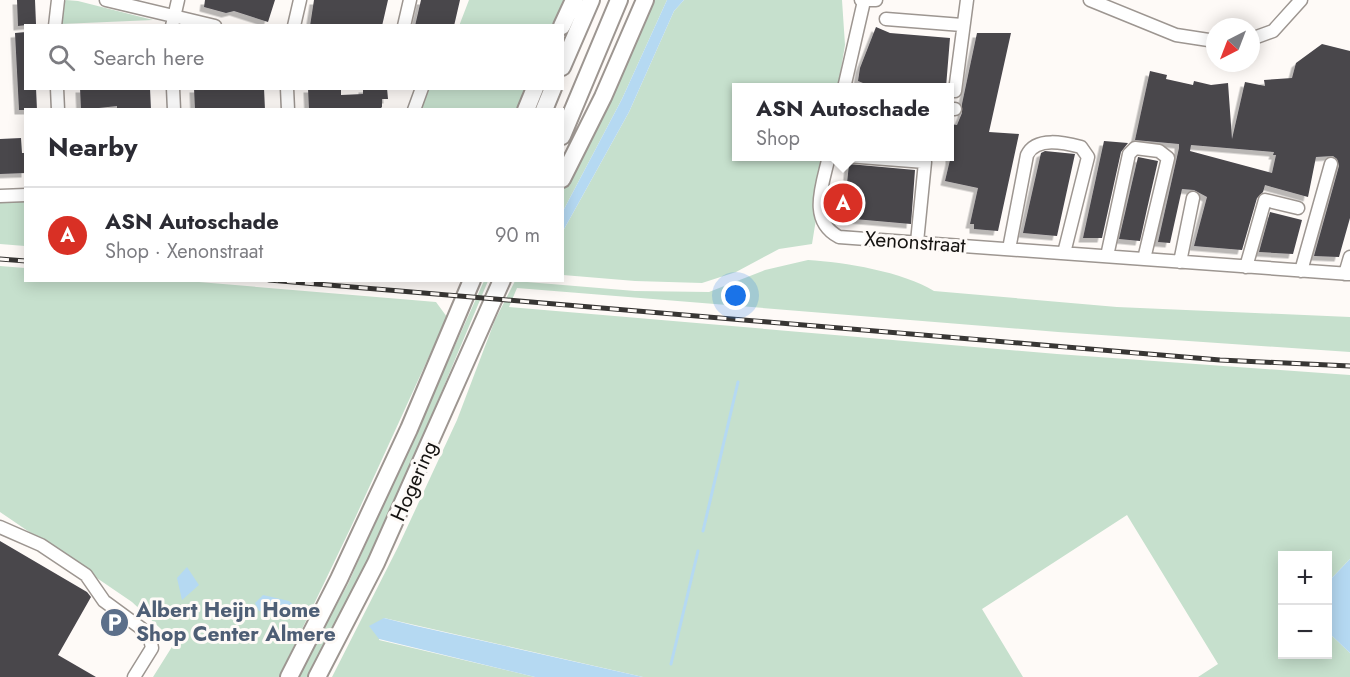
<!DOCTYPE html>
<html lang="en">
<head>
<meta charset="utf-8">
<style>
	body { margin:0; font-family:Jost,sans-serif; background:#f2f2f3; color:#2b2b33 }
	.controls { position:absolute; right:18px; bottom:18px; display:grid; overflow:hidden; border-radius:0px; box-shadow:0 3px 15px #0003 }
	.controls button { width:54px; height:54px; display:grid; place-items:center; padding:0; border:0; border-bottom:2px solid #e1e1e2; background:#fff; color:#2b2b33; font:30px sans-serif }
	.compass { position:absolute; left:1206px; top:18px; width:54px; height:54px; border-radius:50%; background:#fff; box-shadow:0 3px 15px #0003; rotate:222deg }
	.you { position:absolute; left:736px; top:296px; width:21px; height:21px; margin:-15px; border:4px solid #fff; border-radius:50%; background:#1a73e8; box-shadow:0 0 0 9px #1a73e833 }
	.badge { display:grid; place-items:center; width:39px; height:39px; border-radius:50%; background:#d93025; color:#fff; font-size:20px; font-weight:700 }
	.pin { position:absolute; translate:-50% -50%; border:3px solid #fff; box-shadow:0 2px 6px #0006 }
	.popup { position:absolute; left:732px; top:83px; width:222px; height:78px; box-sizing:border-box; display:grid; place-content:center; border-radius:0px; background:#fff; filter:drop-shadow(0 2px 4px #0005); font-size:20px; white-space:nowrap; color:#7c7c81 }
	.popup b { font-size:22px; color:#2b2b33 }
	.popup::after { content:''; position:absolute; left:50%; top:100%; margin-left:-12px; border:12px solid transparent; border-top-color:#fff }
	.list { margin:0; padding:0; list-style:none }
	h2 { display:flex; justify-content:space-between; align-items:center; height:78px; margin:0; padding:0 24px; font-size:26px }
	h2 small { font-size:20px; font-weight:400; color:#7c7c81 }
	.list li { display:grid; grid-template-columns:39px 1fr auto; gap:18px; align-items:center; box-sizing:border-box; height:96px; padding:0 24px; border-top:2px solid #e1e1e2 }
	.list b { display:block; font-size:22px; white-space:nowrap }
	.list p { margin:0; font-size:20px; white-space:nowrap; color:#7c7c81 }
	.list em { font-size:20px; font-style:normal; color:#7c7c81 }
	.icon { flex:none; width:33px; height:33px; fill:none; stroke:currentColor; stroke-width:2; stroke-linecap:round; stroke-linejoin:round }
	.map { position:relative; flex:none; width:1350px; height:677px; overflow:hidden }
	.search { position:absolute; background:#fff; box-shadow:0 3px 15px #0003; left:24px; top:24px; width:540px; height:66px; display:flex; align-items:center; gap:15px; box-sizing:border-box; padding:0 21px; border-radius:0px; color:#7c7c81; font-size:22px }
	.panel { position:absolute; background:#fff; box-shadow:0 3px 15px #0003; left:24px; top:108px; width:540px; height:174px; border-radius:0px }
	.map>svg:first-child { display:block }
</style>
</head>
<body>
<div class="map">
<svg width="1350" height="677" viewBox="0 0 1350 677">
	<defs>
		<filter id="shadow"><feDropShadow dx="-4.5" dy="4.5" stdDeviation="0" flood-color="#0004"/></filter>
	</defs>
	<rect width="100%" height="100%" fill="#fefaf7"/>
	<!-- green -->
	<path fill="#c6e0cd" d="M66 0 78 1 153 20 61 24V6Z
		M469 0H569L557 25 459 26Z
		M650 0H667L622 99 563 211V189Z
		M684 0H842L845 45 838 87 736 88V156L826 157 812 244 779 249 736 272 702 283 635 281 563 275V231L629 112 674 11Z
		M426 89H529L520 109 417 110Z
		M25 200V246L0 244V201Z
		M808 260C845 262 903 272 934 291L1117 307 1350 317V352L1058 332 517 288 509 307 1057 354 1350 375V559L1328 582V556H1282V654H1328V632L1350 653V677H1198L1218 664 1127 515 982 609 1023 677H643L384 618 379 640 535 677H332L398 547 457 420 495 320 515 281 635 291 709 292 765 270Z
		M0 266 25 268 26 280 187 281 436 302 447 317 351 527 279 677H153L175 642 132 602 0 512Z
		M484 281H488L379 541 309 677H297L348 584Z"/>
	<!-- water -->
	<path fill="#b5d9f2" d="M667 0H684L674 11 629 112 563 231V211L622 99Z
		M1350 559V653L1328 632V582Z
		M187 567 199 585 182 600 177 578Z
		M263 595 289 601 300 611 291 617 259 611 255 603Z
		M384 618 416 626 643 677H535L379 639 369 626Z"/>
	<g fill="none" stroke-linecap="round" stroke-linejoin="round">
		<!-- stream -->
		<path stroke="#b5d9f2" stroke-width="3" d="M703 531 738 382
			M671 664 698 551"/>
	</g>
	<!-- building -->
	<path fill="#49464c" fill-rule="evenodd" filter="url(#shadow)" d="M17 0H35L36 24 18 26Z
		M205 0H275L268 22 234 11 226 13 204 7Z
		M314 0H388L382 26H310Z
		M421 0H460L454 26H415Z
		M876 27 890 33 950 38 946 87H863V83L858 81 860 68Z
		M26 32V88H36L37 110H19L15 33Z
		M977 33H1011L989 132 1019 134 998 231 974 229V224H970L978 188 945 181 950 160V124L957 125 962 113V104Z
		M1322 44 1350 51V218L1339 257 1314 256 1339 166 1337 159 1333 156 1316 157 1308 197 1265 185 1263 192 1257 198 1242 250 1194 246 1207 197 1194 190 1182 189 1170 243 1158 242 1179 148V144L1135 140 1150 71 1167 75 1166 79 1193 85 1194 81 1211 85 1228 83 1232 139 1245 82 1265 86 1264 80 1292 78 1296 63ZM1191 145 1274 152 1273 155H1276L1272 173 1190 151Z
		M80 88H150L151 110H117V106L81 110Z
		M194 88H264L265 110H195Z
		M308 88H341V95L363 94V88H387L388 99H382V107L379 110H309Z
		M21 138 22 153H26V173L0 174V139Z
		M1104 141 1128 143 1121 152 1102 238H1083Z
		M1045 151 1075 154 1057 236 1023 233 1041 153Z
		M1138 157 1158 161 1147 209 1140 241 1119 239Z
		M849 164 915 170 911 224 843 218 835 214 830 204 832 192 846 193Z
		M1270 212 1302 220 1293 254 1259 252Z
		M0 541 87 592 91 597 58 655 96 677H0Z"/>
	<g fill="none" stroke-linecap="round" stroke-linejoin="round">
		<defs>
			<path id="minor" d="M106 0 215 26
				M861 0H876
				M1090 0 1176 35 1215 41
				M886 19 962 25
				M55 26 58 0
				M172 26 178 0
				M294 26 300 0
				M404 26 410 0
				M1251 39 1273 31 1301 0
				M57 88 58 110
				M173 88 174 110
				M287 88 288 110
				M844 88 864 1
				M955 91 967 0
				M950 109H955
				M414 110 422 88
				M829 156C823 184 807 220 839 237L1350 274
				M847 156 925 162 917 242
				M0 196 26 195
				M1009 249 1027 155C1036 136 1065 143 1081 147L1088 157 1064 253
				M1107 256 1129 154 1135 148 1159 151 1168 158 1144 259
				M1180 262 1193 198
				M1246 267 1265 200 1298 208
				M1301 271 1331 164
				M1345 274 1350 257
				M0 527 41 545 86 575 104 601 149 634 152 648 134 677"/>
			<path id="highway" d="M562 26 574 0
				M562 67 591 0
				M526 110 535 88
				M544 110 553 88
				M562 136 619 0
				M562 179 603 97 645 0
				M289 677 339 579 409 429 472 280
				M317 677 376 563 502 280"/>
		</defs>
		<!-- minor casing -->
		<use href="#minor" stroke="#9d9691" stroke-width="15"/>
		<!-- highway casing -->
		<use href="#highway" stroke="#9d9691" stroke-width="20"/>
		<!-- minor -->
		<use href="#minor" stroke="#fff" stroke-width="12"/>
		<!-- highway -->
		<use href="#highway" stroke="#fff" stroke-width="16"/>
		<defs>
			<path id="rail" d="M0 259 26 261
				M269 280 1220 360 1350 366"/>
		</defs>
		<!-- rail casing -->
		<use href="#rail" stroke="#383634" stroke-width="5"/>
		<!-- rail -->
		<use href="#rail" stroke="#fefaf7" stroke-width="3" stroke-dasharray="9" stroke-linecap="butt"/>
	</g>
	<!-- icons -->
	<defs>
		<symbol id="parking-disc" viewBox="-11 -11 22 22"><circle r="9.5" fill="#5c6f8a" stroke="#fefaf7"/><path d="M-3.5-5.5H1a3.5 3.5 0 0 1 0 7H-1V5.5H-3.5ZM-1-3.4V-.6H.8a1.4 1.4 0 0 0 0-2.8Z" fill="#fff"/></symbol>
	</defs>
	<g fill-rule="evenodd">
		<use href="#parking-disc" x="98" y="606" width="33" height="33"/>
	</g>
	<g text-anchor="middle" stroke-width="6" stroke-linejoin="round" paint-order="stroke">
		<!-- street labels -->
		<g font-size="21" fill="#151311" stroke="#fefaf7">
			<text transform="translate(915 242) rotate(4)" y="7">Xenonstraat</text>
			<text transform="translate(414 481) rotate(-66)" y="7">Hogering</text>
		</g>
		<!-- service labels -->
		<g font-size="21" font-weight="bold" fill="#4e5e75" stroke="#fefaf7" text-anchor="start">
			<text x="136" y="617">Albert Heijn Home<tspan x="136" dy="24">Shop Center Almere</tspan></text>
		</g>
	</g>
</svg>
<div class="controls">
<button>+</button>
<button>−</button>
</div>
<svg class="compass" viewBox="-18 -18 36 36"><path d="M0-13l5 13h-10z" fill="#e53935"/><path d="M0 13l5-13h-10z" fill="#7c7c81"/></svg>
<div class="you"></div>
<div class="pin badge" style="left:843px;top:203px">A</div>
<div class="popup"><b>ASN Autoschade</b>Shop</div>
<div class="search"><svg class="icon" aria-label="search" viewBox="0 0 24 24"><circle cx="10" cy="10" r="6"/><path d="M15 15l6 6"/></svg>Search here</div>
<section class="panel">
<h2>Nearby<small></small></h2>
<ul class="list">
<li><span class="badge">A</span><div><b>ASN Autoschade</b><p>Shop · Xenonstraat</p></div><em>90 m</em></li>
</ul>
</section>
</div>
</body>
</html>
